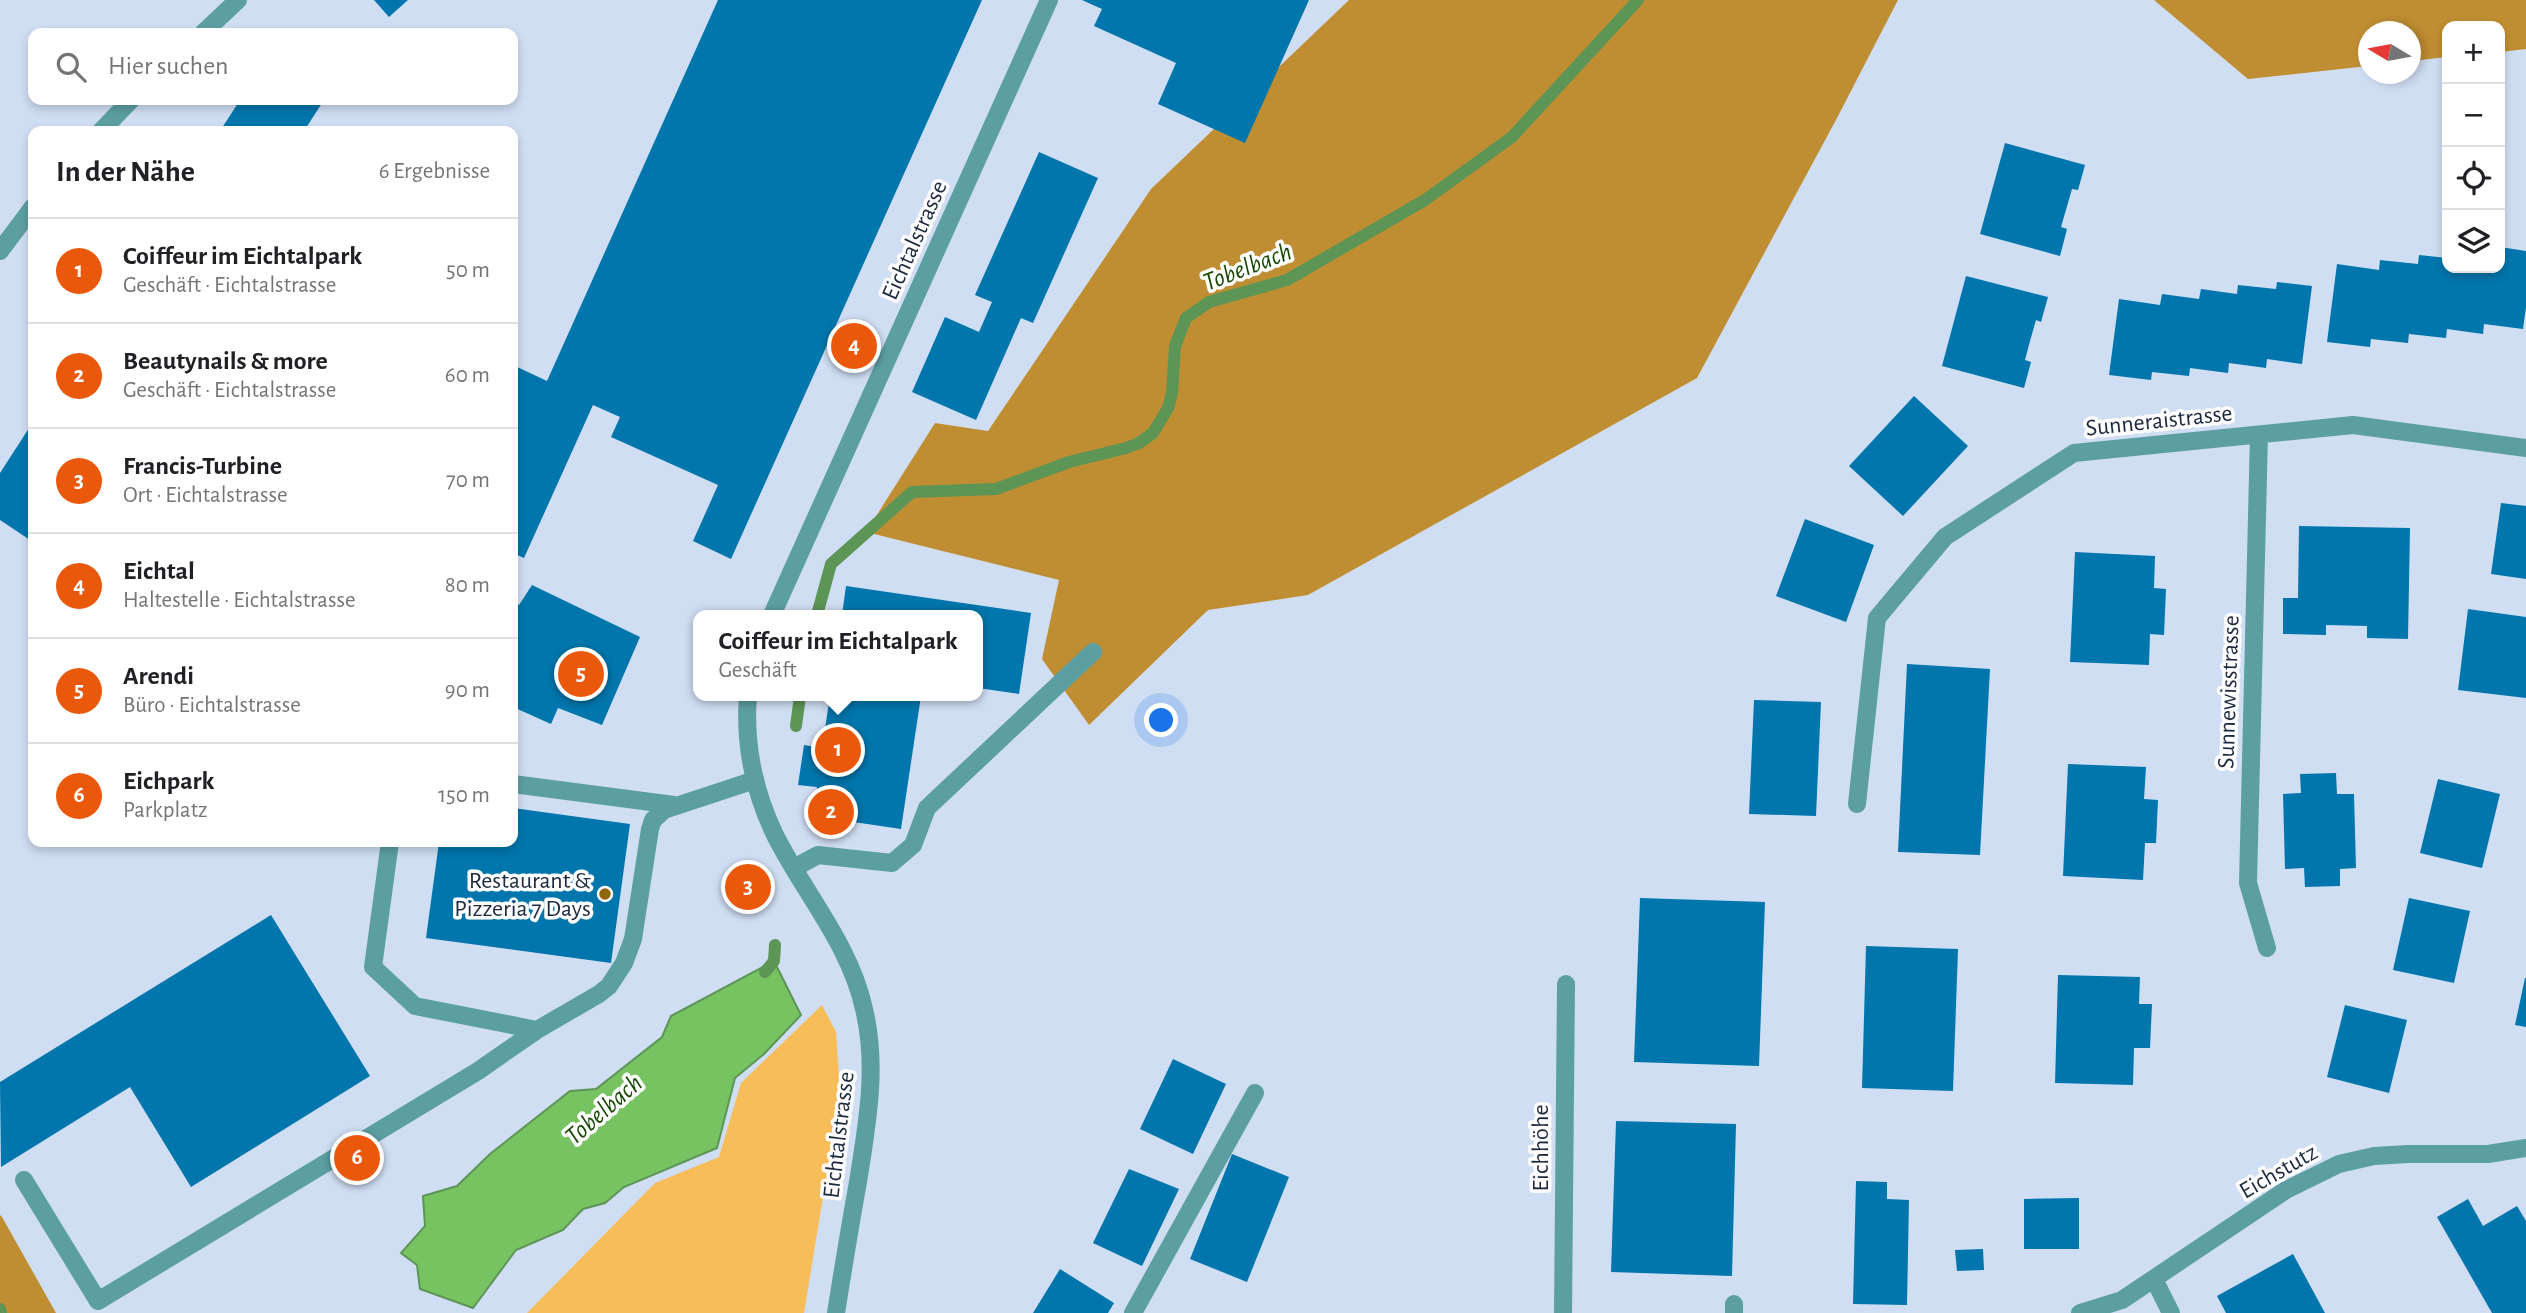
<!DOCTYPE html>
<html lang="de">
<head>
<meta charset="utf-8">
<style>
	body { margin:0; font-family:"Alegreya Sans",sans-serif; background:#f6f6f6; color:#202124 }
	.controls { position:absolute; right:21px; top:21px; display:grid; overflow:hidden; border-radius:14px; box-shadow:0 4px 10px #0003 }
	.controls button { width:63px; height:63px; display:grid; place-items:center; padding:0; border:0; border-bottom:2px solid #e0e0e0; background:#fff; color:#202124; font:35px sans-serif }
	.compass { position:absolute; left:2358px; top:21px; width:63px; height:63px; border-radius:50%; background:#fff; box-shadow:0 4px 10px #0003; rotate:280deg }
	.you { position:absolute; left:1162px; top:721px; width:24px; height:24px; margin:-18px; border:5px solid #fff; border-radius:50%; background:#1a73e8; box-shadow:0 0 0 10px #1a73e833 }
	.badge { display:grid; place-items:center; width:46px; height:46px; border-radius:50%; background:#ea580c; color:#fff; font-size:23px; font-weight:700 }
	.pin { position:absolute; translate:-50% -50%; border:4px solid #fff; box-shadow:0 2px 7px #0006 }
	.popup { position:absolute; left:693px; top:610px; width:290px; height:91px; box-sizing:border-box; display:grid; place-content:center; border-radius:14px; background:#fff; filter:drop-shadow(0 2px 5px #0005); font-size:23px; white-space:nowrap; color:#757577 }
	.popup b { font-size:26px; color:#202124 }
	.popup::after { content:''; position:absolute; left:50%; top:100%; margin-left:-14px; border:14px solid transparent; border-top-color:#fff }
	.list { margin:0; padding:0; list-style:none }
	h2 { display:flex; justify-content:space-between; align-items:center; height:91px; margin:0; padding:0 28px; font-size:30px }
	h2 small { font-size:23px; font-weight:400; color:#757577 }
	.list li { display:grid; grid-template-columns:46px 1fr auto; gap:21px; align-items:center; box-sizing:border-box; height:105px; padding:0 28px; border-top:2px solid #e0e0e0 }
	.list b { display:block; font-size:26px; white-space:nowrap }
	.list p { margin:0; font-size:23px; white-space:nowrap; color:#757577 }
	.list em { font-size:23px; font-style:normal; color:#757577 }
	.icon { flex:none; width:38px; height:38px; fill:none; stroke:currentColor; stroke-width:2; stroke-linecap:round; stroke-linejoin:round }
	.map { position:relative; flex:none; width:2526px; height:1313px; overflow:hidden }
	.search { position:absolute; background:#fff; box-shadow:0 4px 10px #0003; left:28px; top:28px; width:490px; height:77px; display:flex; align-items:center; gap:18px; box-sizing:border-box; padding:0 24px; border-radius:14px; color:#757577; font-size:26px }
	.panel { position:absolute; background:#fff; box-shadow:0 4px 10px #0003; left:28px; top:126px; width:490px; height:721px; border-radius:14px }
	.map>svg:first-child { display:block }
</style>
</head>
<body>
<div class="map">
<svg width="2526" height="1313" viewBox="0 0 2526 1313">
	<rect width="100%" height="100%" fill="#d0def4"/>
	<!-- green -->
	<path fill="#f7bd58" d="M822 1005 836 1032 839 1078 835 1124 804 1313H527L655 1183 719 1157 741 1083Z"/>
	<!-- forest -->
	<path fill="#c08e32" d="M1349 0H1898L1837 118 1697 378 1308 595 1208 610 1089 725 1042 659 1059 580 866 532 935 423 988 431 1151 189Z
		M2154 0H2526V49L2500 52V26H2447V57L2411 61 2410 32H2368V66L2248 79Z
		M0 1215 2 1217 56 1313H0Z"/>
	<!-- water -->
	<path fill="#78c361" stroke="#5c9556" stroke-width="2" d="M774 961 801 1015 764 1054 735 1078 717 1148 624 1187 605 1203 583 1209 563 1230 516 1250 473 1308 420 1289 417 1265 401 1253 425 1226 423 1196 457 1186 490 1154 570 1091 596 1089 662 1037 671 1016Z"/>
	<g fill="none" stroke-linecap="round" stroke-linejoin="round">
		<!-- stream -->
		<path stroke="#5c9556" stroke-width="12" d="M817 615 831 564 912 492 996 489 1069 462 1126 448 1139 443 1153 433 1168 408 1172 393 1175 346 1186 318 1209 302 1287 280 1425 200 1512 137 1638 0
			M796 726 800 696
			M765 972 774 961 775 945
			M0 1309 1 1313"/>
	</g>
	<!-- building -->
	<path fill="#0076ac" d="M374 0H408L389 17Z
		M718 0H982L731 559 693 541 718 485 611 437 620 417 593 405 524 558 513 553V365L547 381Z
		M1082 0H1309L1245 143 1158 104 1176 63 1094 26 1102 9Z
		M240 100H324L304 131H220Z
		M2005 143 2085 165 2078 190 2072 189 2061 227 2067 229 2060 256 1980 234Z
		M1039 152 1098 178 1033 323 1021 318 976 420 912 392 945 317 979 332 992 302 975 295Z
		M2500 247 2526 251V307L2523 329 2484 324 2483 334 2447 329 2446 338 2409 334 2408 343 2371 339 2370 347 2327 342 2337 264 2379 270 2380 260 2418 264 2419 255 2447 258V268H2500Z
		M1966 276 2048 297 2041 322 2036 320 2030 341 2025 360 2031 362 2024 388 1942 366Z
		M2277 282 2312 286 2302 364 2267 359 2266 368 2229 363 2228 373 2190 368 2189 376 2152 372 2151 380 2109 375 2119 299 2160 305 2162 294 2199 299 2201 289 2237 294 2238 285 2276 289Z
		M1914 396 1968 446 1903 516 1849 466Z
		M33 422V542L0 520V473Z
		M2501 503 2526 506V579L2491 574Z
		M1805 519 1874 545 1846 622 1776 596Z
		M2299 526 2410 528 2408 639 2367 638V626L2326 625V635L2283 634V598H2298Z
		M2075 552 2155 556 2154 588 2166 589 2164 635 2150 634 2149 665 2070 662Z
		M532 585 640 637 602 725 558 708 551 724 513 707V602L519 605Z
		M846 586 1031 613 1019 694 978 688V615H842Z
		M2468 609 2526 617V698L2458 690Z
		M1907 664 1990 669 1980 855 1898 852Z
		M830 696H921L901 829 813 816 817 787 798 785 804 745 822 748Z
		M1754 700 1821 702 1816 816 1749 814Z
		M2068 764 2146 767 2144 799 2158 800 2156 843H2145L2143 880 2063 876Z
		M2336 773 2337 794H2354L2356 868 2340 869V886L2305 887 2304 868 2285 869 2283 794 2301 793 2300 774Z
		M2438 779 2500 794 2482 868 2420 853Z
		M513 808 630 824 611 963 426 938 439 842H513Z
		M753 878 757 889 742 895 738 886Z
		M1640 898 1765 902 1759 1066 1634 1062Z
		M2409 898 2470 911 2454 983 2393 970Z
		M271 915 370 1076 191 1187 130 1087 1 1167 0 1082Z
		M1866 946 1958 949 1953 1091 1862 1088Z
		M2058 975 2140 977 2139 1004H2152L2150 1048H2134L2133 1085 2055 1083Z
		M2525 978H2526V1027L2515 1025Z
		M2345 1005 2407 1020 2389 1093 2327 1077Z
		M1173 1059 1226 1084 1193 1154 1140 1129Z
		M1616 1121 1736 1124 1732 1276 1611 1272Z
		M1232 1154 1289 1177 1247 1282 1190 1259Z
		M1129 1169 1179 1189 1142 1266 1093 1243Z
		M1856 1181 1887 1182V1199L1909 1200 1907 1305 1853 1304Z
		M2079 1198V1249H2024V1199Z
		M2468 1199 2483 1226 2517 1206 2526 1221V1313H2492L2437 1217Z
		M1983 1249 1984 1270 1957 1271 1955 1250Z
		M2293 1254 2325 1313H2226L2217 1296Z
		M1060 1269 1114 1303 1108 1313H1033Z"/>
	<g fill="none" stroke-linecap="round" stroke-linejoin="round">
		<!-- service -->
		<path stroke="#5c9fa2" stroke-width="18" d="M513 784 674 805
			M390 842 373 967 415 1006 537 1030
			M794 868 818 855 892 863 913 845 927 808 1093 652
			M24 1180 98 1301 478 1071 537 1030 599 994 609 986 624 963 633 939 650 829 653 820 664 810 755 780
			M1734 1313V1304"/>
		<!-- minor -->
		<path stroke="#5c9fa2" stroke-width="18" d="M203 33 238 0
			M101 131 131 100
			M0 251 33 207
			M2259 435 2248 883 2267 948
			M772 615 1049 0
			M748 696C744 743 754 792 775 835 804 893 850 944 864 1009 878 1067 867 1124 858 1182 850 1226 843 1269 836 1313
			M1857 804 1877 618 1945 537 2074 453 2353 425 2526 448
			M2154 1279 2171 1313
			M1133 1313 1255 1093
			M1563 1313 1566 984
			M2080 1313 2122 1300 2286 1190 2339 1164 2374 1156 2408 1154H2488L2526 1148"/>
	</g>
	<!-- markers -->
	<circle fill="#90660d" stroke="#fefefe" stroke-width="2.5" cx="605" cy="894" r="7"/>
	<g text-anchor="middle" stroke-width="7" stroke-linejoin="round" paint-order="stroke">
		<!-- street labels -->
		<g font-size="24" fill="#1c293e" stroke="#fefefe">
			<text transform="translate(914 240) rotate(-66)" y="8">Eichtalstrasse</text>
			<text transform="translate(2159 420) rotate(-6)" y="8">Sunneraistrasse</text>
			<text transform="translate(2228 692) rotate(-88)" y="8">Sunnewisstrasse</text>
			<text transform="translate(838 1135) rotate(-83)" y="8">Eichtalstrasse</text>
			<text transform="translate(1540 1148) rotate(-90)" y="8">Eichhöhe</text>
			<text transform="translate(2278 1171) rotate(-30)" y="8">Eichstutz</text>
		</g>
		<!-- poi labels -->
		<g font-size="24" fill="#1c293e" stroke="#fefefe" text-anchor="end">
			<text x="591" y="888">Restaurant &amp;<tspan x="591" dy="28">Pizzeria 7 Days</tspan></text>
		</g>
		<!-- water labels -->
		<g font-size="26" font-style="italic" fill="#174802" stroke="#fefefe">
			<text transform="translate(1247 266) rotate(-21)" y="9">Tobelbach</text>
			<text transform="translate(603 1109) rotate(-41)" y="9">Tobelbach</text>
		</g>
	</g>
</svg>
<div class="controls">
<button>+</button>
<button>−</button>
<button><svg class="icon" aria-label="locate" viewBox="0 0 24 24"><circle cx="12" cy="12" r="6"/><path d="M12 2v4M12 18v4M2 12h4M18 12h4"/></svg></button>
<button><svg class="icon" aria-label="layers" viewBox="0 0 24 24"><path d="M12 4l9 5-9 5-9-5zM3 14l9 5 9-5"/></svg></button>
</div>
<svg class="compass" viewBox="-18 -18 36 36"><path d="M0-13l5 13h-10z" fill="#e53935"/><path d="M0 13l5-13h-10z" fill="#757577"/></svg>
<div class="you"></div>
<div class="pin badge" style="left:838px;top:750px">1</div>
<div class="popup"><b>Coiffeur im Eichtalpark</b>Geschäft</div>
<div class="pin badge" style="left:831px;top:812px">2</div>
<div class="pin badge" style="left:748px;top:887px">3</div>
<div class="pin badge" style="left:854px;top:346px">4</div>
<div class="pin badge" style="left:581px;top:674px">5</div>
<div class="pin badge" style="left:357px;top:1158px">6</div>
<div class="search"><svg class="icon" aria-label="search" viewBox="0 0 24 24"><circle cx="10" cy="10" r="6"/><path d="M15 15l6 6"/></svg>Hier suchen</div>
<section class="panel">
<h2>In der Nähe<small>6 Ergebnisse</small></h2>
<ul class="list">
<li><span class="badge">1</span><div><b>Coiffeur im Eichtalpark</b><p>Geschäft · Eichtalstrasse</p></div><em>50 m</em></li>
<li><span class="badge">2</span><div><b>Beautynails &amp; more</b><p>Geschäft · Eichtalstrasse</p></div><em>60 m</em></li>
<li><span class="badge">3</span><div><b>Francis-Turbine</b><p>Ort · Eichtalstrasse</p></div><em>70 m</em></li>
<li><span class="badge">4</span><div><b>Eichtal</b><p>Haltestelle · Eichtalstrasse</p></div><em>80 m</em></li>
<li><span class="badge">5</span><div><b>Arendi</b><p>Büro · Eichtalstrasse</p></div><em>90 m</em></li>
<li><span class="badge">6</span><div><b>Eichpark</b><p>Parkplatz</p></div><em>150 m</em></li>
</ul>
</section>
</div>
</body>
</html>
